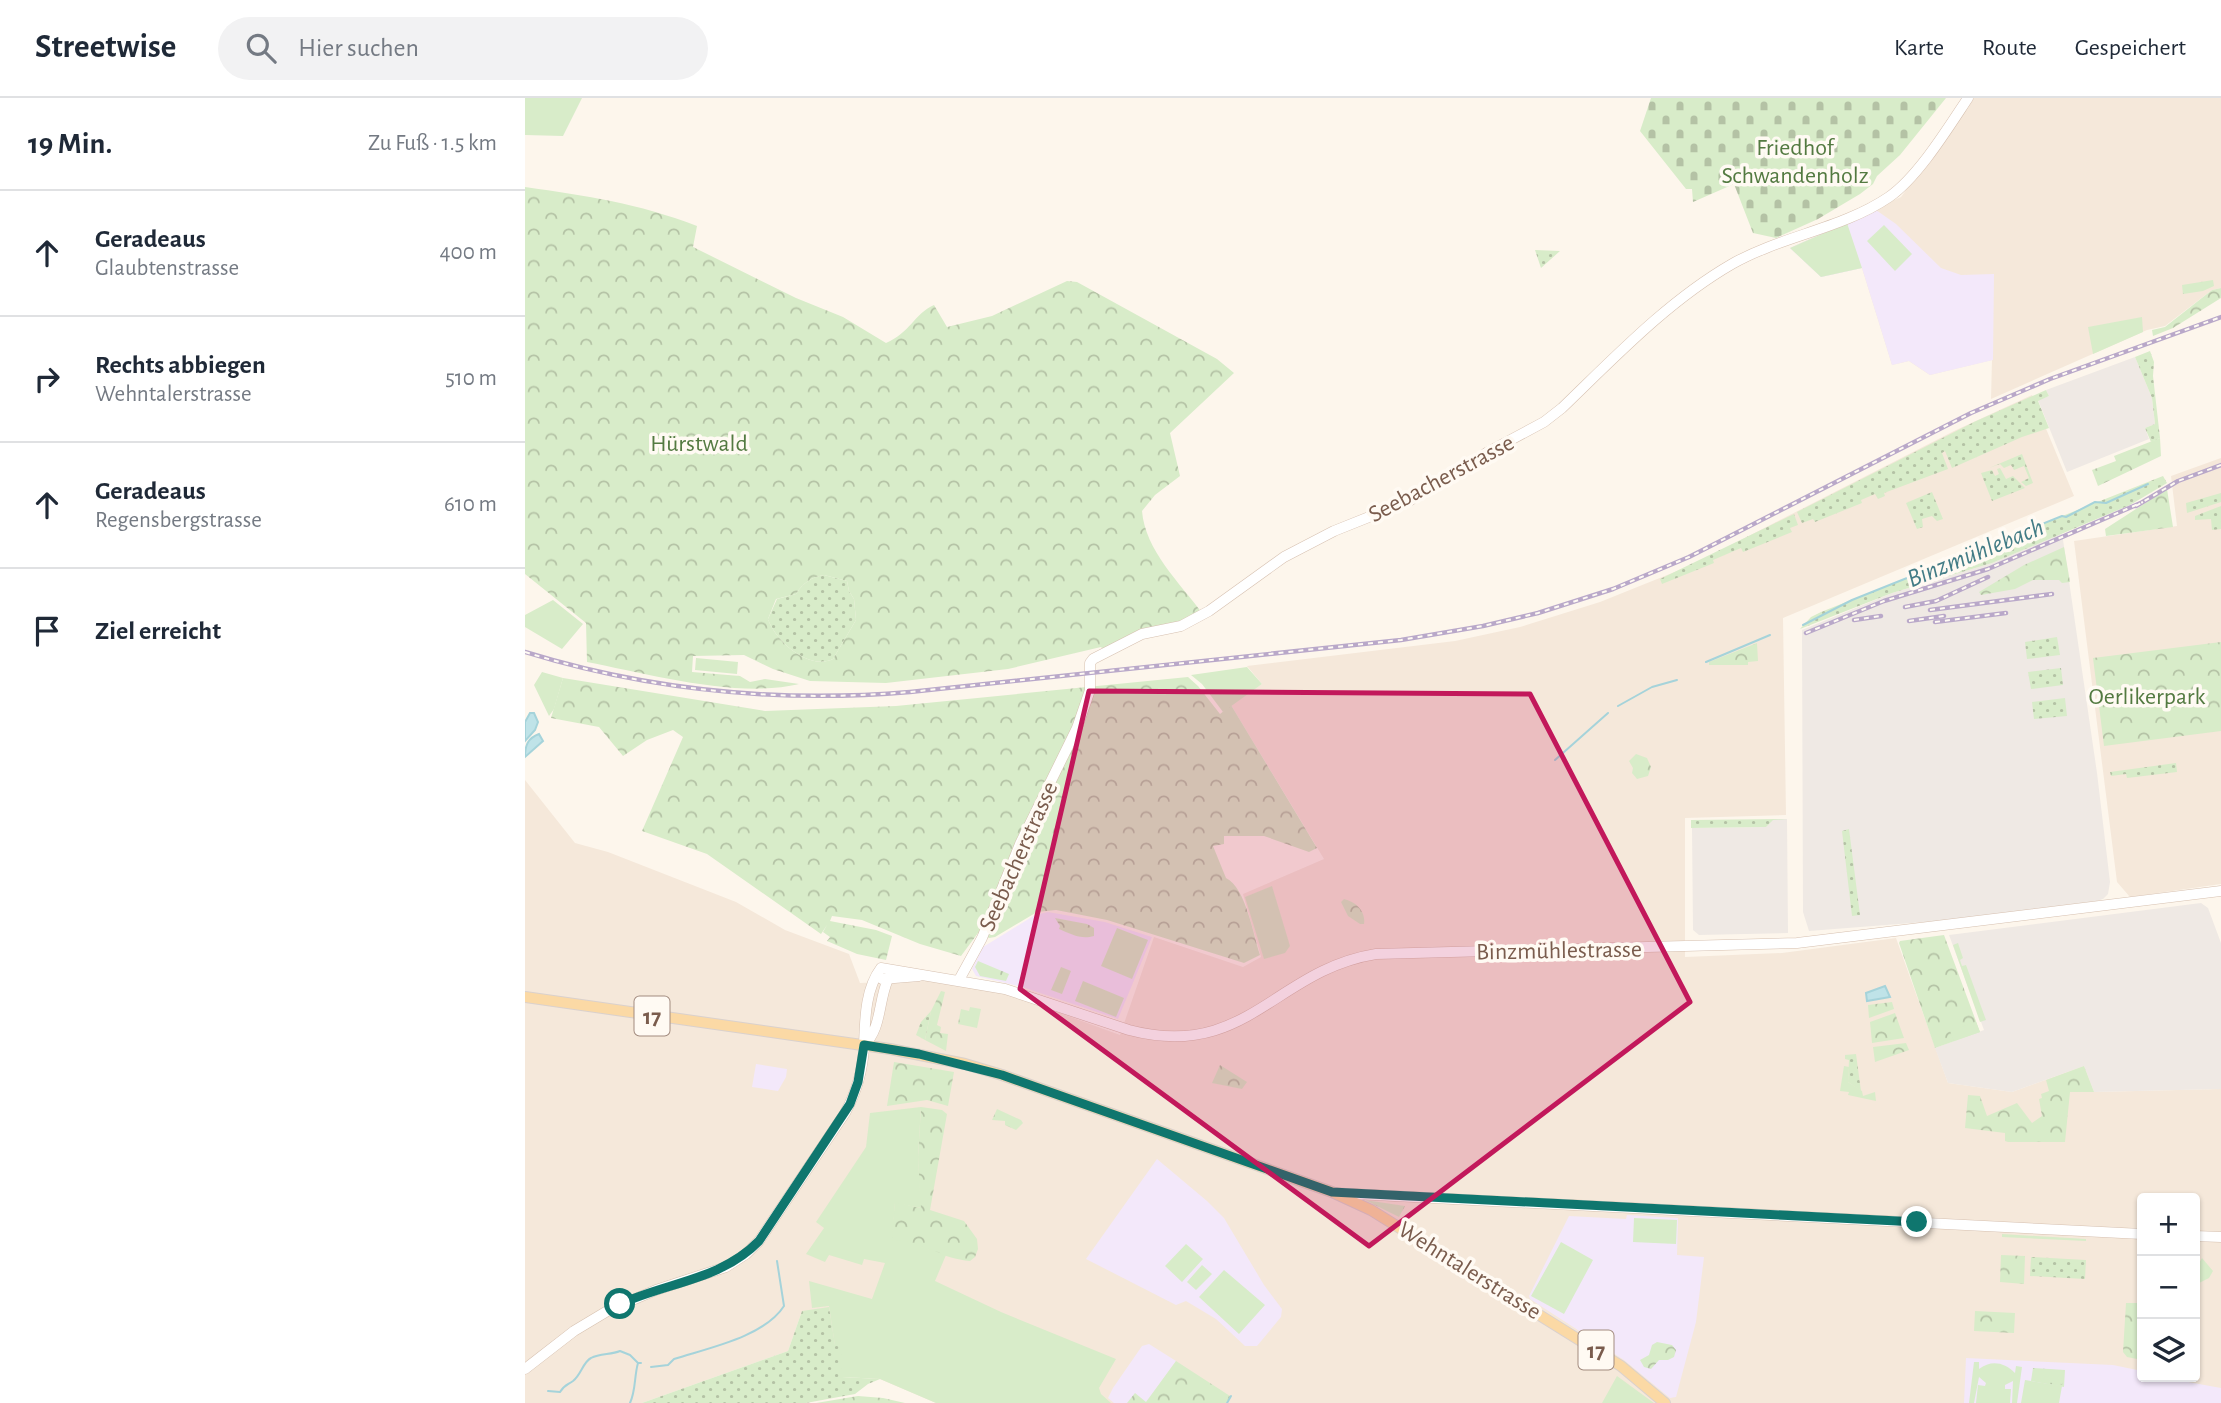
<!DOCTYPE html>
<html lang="de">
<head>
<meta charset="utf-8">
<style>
	body { margin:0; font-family:"Alegreya Sans",sans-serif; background:#f2f2f3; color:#1f2937 }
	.controls { position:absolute; right:21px; bottom:21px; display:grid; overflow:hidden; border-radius:7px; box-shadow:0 2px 5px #0004 }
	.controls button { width:63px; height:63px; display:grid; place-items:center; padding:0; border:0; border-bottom:2px solid #e0e1e3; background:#fff; color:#1f2937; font:35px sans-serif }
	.stop { position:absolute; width:21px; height:21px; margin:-16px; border:5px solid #0f766e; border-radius:50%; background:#fff }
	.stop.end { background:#0f766e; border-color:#fff; box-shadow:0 2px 7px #0008 }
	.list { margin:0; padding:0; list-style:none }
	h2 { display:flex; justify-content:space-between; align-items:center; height:91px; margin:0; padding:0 28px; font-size:30px }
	h2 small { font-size:23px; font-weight:400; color:#747a83 }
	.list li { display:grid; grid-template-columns:46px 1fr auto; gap:21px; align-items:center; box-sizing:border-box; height:126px; padding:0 28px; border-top:2px solid #e0e1e3 }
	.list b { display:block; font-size:26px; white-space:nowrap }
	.list p { margin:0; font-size:23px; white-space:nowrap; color:#747a83 }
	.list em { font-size:23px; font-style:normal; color:#747a83 }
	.icon { flex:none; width:38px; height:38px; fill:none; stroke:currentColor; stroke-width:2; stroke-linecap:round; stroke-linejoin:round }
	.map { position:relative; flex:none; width:1696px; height:1305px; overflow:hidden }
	header { display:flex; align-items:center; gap:42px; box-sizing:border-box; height:98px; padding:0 35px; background:#fff; border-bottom:2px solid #e0e1e3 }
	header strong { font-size:33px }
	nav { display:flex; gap:38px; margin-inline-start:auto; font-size:24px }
	.search { width:490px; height:63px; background:#f2f2f3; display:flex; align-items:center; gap:18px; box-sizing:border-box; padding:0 24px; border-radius:38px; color:#747a83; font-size:26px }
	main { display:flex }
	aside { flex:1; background:#fff }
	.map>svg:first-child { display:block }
</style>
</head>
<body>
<header>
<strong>Streetwise</strong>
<div class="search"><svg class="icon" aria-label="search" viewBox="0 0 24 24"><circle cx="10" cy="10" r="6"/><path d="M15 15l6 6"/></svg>Hier suchen</div>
<nav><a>Karte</a><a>Route</a><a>Gespeichert</a></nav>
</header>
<main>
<aside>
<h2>19 Min.<small>Zu Fuß · 1.5 km</small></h2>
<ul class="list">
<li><svg class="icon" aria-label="ahead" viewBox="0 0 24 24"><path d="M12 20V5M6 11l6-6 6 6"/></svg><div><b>Geradeaus</b><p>Glaubtenstrasse</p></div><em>400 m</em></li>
<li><svg class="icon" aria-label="right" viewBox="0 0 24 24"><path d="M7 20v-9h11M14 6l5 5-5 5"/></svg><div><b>Rechts abbiegen</b><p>Wehntalerstrasse</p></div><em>510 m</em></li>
<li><svg class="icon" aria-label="ahead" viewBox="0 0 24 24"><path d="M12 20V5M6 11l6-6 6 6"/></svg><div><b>Geradeaus</b><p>Regensbergstrasse</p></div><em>610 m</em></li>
<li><svg class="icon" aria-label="arrive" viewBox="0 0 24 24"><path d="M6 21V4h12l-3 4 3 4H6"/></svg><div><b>Ziel erreicht</b></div></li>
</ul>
</aside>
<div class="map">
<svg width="1696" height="1305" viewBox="0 0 1696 1305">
	<defs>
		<pattern id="grass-dots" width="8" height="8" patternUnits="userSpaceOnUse" patternTransform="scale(1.75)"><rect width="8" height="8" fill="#d8ecc9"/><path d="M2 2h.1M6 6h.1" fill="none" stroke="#b4c2a5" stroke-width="1.8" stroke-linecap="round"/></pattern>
		<pattern id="forest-crowns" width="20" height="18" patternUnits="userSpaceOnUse" patternTransform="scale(1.75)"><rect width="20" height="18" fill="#d8ecc9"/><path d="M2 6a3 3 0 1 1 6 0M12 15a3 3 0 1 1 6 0" fill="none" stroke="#b4c2a5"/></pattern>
		<pattern id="cemetery-stones" width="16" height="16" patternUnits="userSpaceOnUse" patternTransform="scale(1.75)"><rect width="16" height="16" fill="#d8ecc9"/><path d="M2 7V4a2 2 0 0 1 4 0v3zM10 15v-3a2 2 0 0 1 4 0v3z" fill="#b4c2a5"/></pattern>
	</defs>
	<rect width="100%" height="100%" fill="#fdf6ec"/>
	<!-- residential -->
	<path fill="#f5e8da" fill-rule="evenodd" d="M1449 0H1696V190L1687 192 1640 228 1622 232 1466 301 1467 262 1405 277 1384 263 1367 267 1337 170 1296 179 1265 150 1376 99Z
		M1507 297 1549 398 1258 520 1261 717 1160 720V859L1257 855 1371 840 1423 985 1487 994 1559 968 1569 994 1696 991V1305H411L355 1281 336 1279 277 1213 263 1253 117 1305H0V682L50 745 83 754 211 804 260 832 324 856 335 885 397 882 437 886 480 895 595 937 629 839 718 869 736 859 718 796 799 761 706 607 737 586 722 568 930 543 995 529 1075 504 1167 467 1429 333ZM1617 1100H1670V1279H1617Z
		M1696 360V786L1605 799 1592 784 1549 443 1652 428 1646 378Z"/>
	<!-- industrial -->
	<path fill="#efe9e4" d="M1610 259 1627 300 1630 326 1620 330 1624 341 1542 374 1513 302 1524 298 1521 292Z
		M1537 435 1572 675 1585 784 1583 796 1578 801 1572 803 1425 822 1284 833 1278 814 1277 532 1367 495 1467 465Z
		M1248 721H1262L1263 835 1174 837 1168 832 1167 730 1241 729Z
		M1676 805 1683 810 1696 845V991L1569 994 1559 968 1487 994 1423 985 1410 950 1459 932 1424 837Z"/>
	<!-- education -->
	<path fill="#f3e8fa" d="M1351 112 1371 126 1416 170 1436 177 1469 176 1468 262 1405 277 1384 263 1367 267 1337 170 1296 179 1265 150Z
		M523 814 580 824 627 839 593 921 497 889 451 878 447 871 458 849 510 817Z
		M231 966 262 971 261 979 253 993 227 989Z
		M632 1061 682 1103 699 1120 739 1187 757 1211 756 1219 732 1248H720L691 1221 661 1203 651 1207 561 1161Z
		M1102 1117 1153 1120 1152 1157 1179 1159 1171 1224 1151 1299 1145 1300 1099 1262 1005 1201 1004 1198 1044 1118 1101 1121Z
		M624 1246 651 1263 621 1305H589L583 1300 588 1290 617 1248Z
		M1441 1260 1588 1267 1617 1273V1279H1652V1282L1696 1290V1305H1439Z"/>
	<!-- grass -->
	<path fill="url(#grass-dots)" d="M1010 152 1035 153 1016 170Z
		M1625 253 1629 264 1628 278 1635 340 1626 344 1620 330 1630 326 1627 300 1610 259Z
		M1521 292 1524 298 1513 303 1524 330 1497 339 1427 370 1420 353 1417 355 1423 371 1359 395 1360 398 1353 401 1350 396 1336 402 1337 405 1290 424 1288 421 1277 425 1272 414 1449 324Z
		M1497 356 1508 385 1501 388 1496 384 1504 380 1499 368 1489 372 1486 367 1479 370 1475 366 1464 370Z
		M1475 370 1481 381 1488 378 1500 390 1467 403 1456 375 1467 372 1470 378 1474 376 1472 371Z
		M1638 378 1642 385 1605 407 1586 415 1467 465 1367 495 1275 531 1286 519 1296 514Z
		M1407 394 1418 421 1412 423 1407 418 1397 421 1398 429 1392 431 1381 405Z
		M1696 395V404L1662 415 1661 405Z
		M1696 408V431L1687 432 1686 421 1670 422V418Z
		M1269 416 1273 427 1265 430 1267 434 1218 454 1216 450 1188 462 1189 465 1137 486 1135 481Z
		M299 477 322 483 324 493 329 501 331 522 308 561C283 573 250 542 243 521L252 501 271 496C278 485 286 479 299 477Z
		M1532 539 1535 557 1502 561 1500 544Z
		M1536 570 1538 587 1506 591 1503 574Z
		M1540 600 1542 618 1509 621 1507 604Z
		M1651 665 1652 674 1602 680 1601 676 1586 678 1585 674Z
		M1262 721 1248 722 1241 729 1166 730V722Z
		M1324 731 1335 817 1327 818 1317 733Z
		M406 913 400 942 391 937 396 924Z
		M1331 956 1336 993 1323 984 1324 962 1320 961V957Z
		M1506 1159 1561 1162 1560 1181 1505 1178Z
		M304 1209 310 1247H317V1279L355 1281 343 1286 330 1296 281 1305H117L263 1253 277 1213Z"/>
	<!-- forest -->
	<path fill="url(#forest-crowns)" fill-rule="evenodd" d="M0 89C63 98 112 105 172 128L168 149 271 200 318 219 361 245C385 235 389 216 409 207L422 229 467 218 542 183 552 184 692 261 709 275 645 335 655 378 630 397 617 413C620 452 655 485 677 515L654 526 578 551 576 549 483 571 361 585 285 583 248 571 219 557 168 558 167 574 215 578 225 584 240 581 274 586C214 601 123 576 62 564L61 525 0 476ZM299 477 322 483 324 493 329 501 331 522 308 561C283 573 250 542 243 521L251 501 271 496C278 485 286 479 299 477Z
		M1688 182 1689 188 1678 193 1658 196 1657 187Z
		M1696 190V200L1648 230 1628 238 1627 232 1640 229 1687 192Z
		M1635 340 1636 358 1573 388 1567 372 1591 363 1589 358Z
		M1642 391 1648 429 1581 438 1580 431Z
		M1539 449 1545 484 1537 485 1534 482H1508L1490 491 1456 497 1454 494 1499 467Z
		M1696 544V633L1579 648 1568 560Z
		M1232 545 1233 563 1223 564V567H1184V564Z
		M663 579 673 588 695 616 706 607 792 750 784 754 739 738H699V746L688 748 701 780C721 790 728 836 735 857L719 865 582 822 531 812 512 814 470 839 464 840 453 835 436 858 395 846 337 822 307 818 305 823 351 832 367 838 361 862 332 856 302 843 305 839 298 834 302 827 296 836 182 756 117 733 158 639 148 632 122 642 98 658 74 629 26 620 38 580 240 613 371 608Z
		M1111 656 1122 660 1126 669 1123 678 1112 681 1107 675 1108 670 1104 663Z
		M819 801C831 804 841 813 839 826H835L823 818 816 804Z
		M530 820 562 826 569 830V838C556 842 546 836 534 831L535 828Z
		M1419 837 1455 934 1410 950 1374 845 1375 843Z
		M453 863 484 876 481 883 455 878 450 869Z
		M416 893 420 894 412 927 416 929 415 935 423 936 421 953 400 942 406 913Z
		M1367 904 1369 911 1344 920 1343 907Z
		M445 909 456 911 452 930 433 926 436 911 444 913Z
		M1370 915 1379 940 1347 945 1345 924Z
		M1381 945 1384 952 1350 964 1348 949Z
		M369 964 429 974 423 1008 402 1002 362 1008Z
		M695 967 722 984 717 991 687 985Z
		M1559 968 1569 994H1545L1540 1044H1483L1480 1043V1035L1440 1030 1443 997 1455 998 1462 1018 1492 1005 1507 1025 1517 1018 1514 1001 1517 1000 1516 996 1524 993 1521 982Z
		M396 1009 417 1012 422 1016 405 1112 439 1123 452 1141 453 1151 450 1159 445 1163C418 1161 395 1144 366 1143L370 1104 395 1110 393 1059Z
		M472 1011 496 1022 498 1025 491 1032 480 1027V1023L467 1022Z
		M840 1102 880 1108 874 1119Z
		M1476 1157 1500 1158 1499 1186 1475 1184Z
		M1601 1205H1617V1262L1602 1259 1598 1254Z
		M1450 1213 1490 1215 1489 1235 1449 1233Z
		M1132 1244 1147 1247 1151 1252 1149 1259 1143 1262H1134L1126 1271 1119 1269 1115 1262 1124 1257 1127 1247Z
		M651 1263 705 1298 701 1305H602L610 1295 621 1304Z
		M1508 1270 1540 1272 1539 1289 1506 1283Z
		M333 1298 358 1300 380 1305H291Z"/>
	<!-- cemetery -->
	<path fill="url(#cemetery-stones)" d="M1126 0H1421L1375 57 1352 78 1348 86 1335 96 1293 121 1251 140 1228 135 1209 86 1168 104 1167 91H1161L1115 33Z"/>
	<!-- garden -->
	<path fill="#d8ecc9" d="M0 0H57L38 38 0 37Z
		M1322 125 1337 170 1296 179 1265 150Z
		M1359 127 1387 156 1370 173 1342 143Z
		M1617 219 1618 234 1568 256 1563 229Z
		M28 502 58 526 37 551 0 529V517Z
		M171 560 213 564 212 576 170 572Z
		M722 569 737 586 698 614 677 586 666 577Z
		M17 574 38 580 29 611 24 618 9 587Z
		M747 788 765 848 760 855 739 861 720 799Z
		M592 830 623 842 607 881 576 868Z
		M1433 845 1438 860 1435 862 1437 868 1441 867 1461 922 1455 924 1428 847Z
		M536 869 546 873 537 896 526 892Z
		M558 883 599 900 591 919 550 903Z
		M1451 924 1455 934 1429 943 1425 933Z
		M1319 968 1324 969 1323 984 1337 993 1338 998 1350 994 1351 1003 1323 997 1324 994 1315 993Z
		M396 1009 393 1059 396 1110 370 1105 367 1142 380 1143 421 1157 410 1183 476 1214 591 1261 574 1290 576 1296 586 1305H411L355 1281 317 1279V1248H310L304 1208 287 1210 284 1183 347 1201 360 1165 339 1161 337 1167 304 1157 300 1164 281 1156 299 1130 291 1124 341 1049 345 1015Z
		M1109 1120 1152 1122 1151 1146 1108 1144Z
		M1477 1136 1561 1141V1143L1477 1139Z
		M1036 1144 1068 1162 1039 1216 1006 1198Z
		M661 1146 678 1161 657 1184 640 1168Z
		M1677 1160 1688 1173 1684 1180 1674 1185 1670 1182V1178H1674V1165Z
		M677 1167 687 1176 671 1192 662 1184Z
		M699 1172 740 1207 714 1236 674 1199Z
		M1449 1264H1454V1271C1466 1262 1479 1264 1490 1275L1491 1268 1497 1269 1492 1305H1487L1488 1283 1480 1287V1291H1486L1485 1305H1451L1453 1287 1460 1288 1461 1285 1454 1279 1449 1305H1444Z
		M1521 1271 1539 1273 1537 1286 1519 1284Z
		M1092 1278 1129 1305H1077Z
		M1500 1282 1537 1288 1534 1305H1496Z"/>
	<!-- water -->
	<path fill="#bfe3e8" stroke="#a5d3da" stroke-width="2" d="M5 615H9L13 624 10 632 0 643V624Z
		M14 636 18 643 0 659C0 647 3 640 14 636Z
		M1360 888 1365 899 1342 903 1341 895Z"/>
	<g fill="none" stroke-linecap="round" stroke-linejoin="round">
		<!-- stream -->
		<path stroke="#a5d3da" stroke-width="2" d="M1278 527 1327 502 1537 418 1541 419 1570 404 1581 405 1623 386
			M1181 564 1245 537
			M1093 608 1127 589 1152 582
			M1030 662 1083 615
			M126 1269 143 1267 149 1261C183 1250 239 1239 259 1208L252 1163
			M23 1293 35 1294C39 1287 42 1287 48 1283 56 1277 58 1264 66 1260 75 1255 86 1257 95 1253L105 1257 113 1265
			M105 1305C111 1292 109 1279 113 1265H116
			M702 1305 706 1298"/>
		<defs>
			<path id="secondary" d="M356 870 480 891 604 932C721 963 750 872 851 856L1272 845 1696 793
				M357 881 394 878
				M434 882 457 840 495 746 552 630 565 592V565L568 561 617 536 656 528 684 513 759 459 809 433 884 403 963 354 1019 324 1037 310C1090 259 1143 203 1207 166 1256 138 1317 131 1364 99 1393 79 1423 30 1443 0
				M339 947C357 930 353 904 363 881
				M811 1095 1617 1136
				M1670 1138 1696 1139
				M0 1271 49 1233 84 1212 131 1192 201 1169 221 1156 234 1143 320 1015C331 995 338 971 339 948 340 922 340 891 356 870"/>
			<path id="primary" d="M0 899 365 951 440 966 477 977 807 1094 846 1112 1096 1268 1140 1305"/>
		</defs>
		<!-- secondary casing -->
		<use href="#secondary" stroke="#d6c0b0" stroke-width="11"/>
		<!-- primary casing -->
		<use href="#primary" stroke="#dad1cd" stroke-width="12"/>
		<!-- secondary -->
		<use href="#secondary" stroke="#fff" stroke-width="10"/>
		<!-- primary -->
		<use href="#primary" stroke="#fbd9a5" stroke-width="10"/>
		<defs>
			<path id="rail" d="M1611 408 1653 383 1696 367
				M1380 509 1411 503 1463 479
				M1405 512 1527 496
				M1329 522 1356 518
				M1384 523 1419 518
				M1410 524 1481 515
				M1281 535 1359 503 1463 471 1618 404
				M0 554C126 593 254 605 385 594L876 542 958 528 1013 515 1088 491 1164 459 1446 315 1525 281 1696 219"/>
		</defs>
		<!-- rail casing -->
		<use href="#rail" stroke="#b9a8c9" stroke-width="4.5"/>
		<!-- rail -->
		<use href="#rail" stroke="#fffaf3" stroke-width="2" stroke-dasharray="5" stroke-linecap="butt"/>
	</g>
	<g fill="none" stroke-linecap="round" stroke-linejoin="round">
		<!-- route -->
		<path stroke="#0f766e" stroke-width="9" d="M95 1206C143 1184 196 1182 234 1143L325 1006 333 984 339 947 394 956 477 977 807 1094 1392 1124"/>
	</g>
	<!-- marked area -->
	<path fill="#c2185b" fill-opacity="0.2" stroke="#c2185b" stroke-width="5" stroke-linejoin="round" d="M564 593 1005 596 1165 904 844 1148 495 891Z"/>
	<g text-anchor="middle" stroke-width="7" stroke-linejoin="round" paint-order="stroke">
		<!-- shield labels -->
		<g fill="#fffaf3" stroke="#a28b7f" stroke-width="2">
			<rect x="109.5" y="898.5" width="35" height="39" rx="5"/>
			<rect x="1053.5" y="1232.5" width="35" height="39" rx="5"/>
		</g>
		<g font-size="23" font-weight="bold" fill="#7a5c4d">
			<text x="127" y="926">17</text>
			<text x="1071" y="1260">17</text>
		</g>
		<!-- park labels -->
		<g font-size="24" fill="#537a41" stroke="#fffaf3">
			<text x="1270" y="57">Friedhof<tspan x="1270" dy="28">Schwandenholz</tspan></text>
			<text x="174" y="353">Hürstwald</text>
			<text x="1622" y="606">Oerlikerpark</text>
		</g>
		<!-- street labels -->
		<g font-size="24" fill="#7a5c4d" stroke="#fffaf3">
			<text transform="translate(916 380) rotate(-28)" y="8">Seebacherstrasse</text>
			<text transform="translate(493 758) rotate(-66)" y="8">Seebacherstrasse</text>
			<text transform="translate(1034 852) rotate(-1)" y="8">Binzmühlestrasse</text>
			<text transform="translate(945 1172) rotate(32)" y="8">Wehntalerstrasse</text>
		</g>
		<!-- water labels -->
		<g font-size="26" font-style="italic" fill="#437c86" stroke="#fffaf3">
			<text transform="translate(1450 454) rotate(-22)" y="9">Binzmühlebach</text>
		</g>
	</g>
</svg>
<div class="controls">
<button>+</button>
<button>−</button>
<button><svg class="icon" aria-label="layers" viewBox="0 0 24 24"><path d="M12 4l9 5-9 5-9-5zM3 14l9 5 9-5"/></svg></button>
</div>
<div class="stop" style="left:95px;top:1206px"></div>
<div class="stop end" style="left:1392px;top:1124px"></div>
</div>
</main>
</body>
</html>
